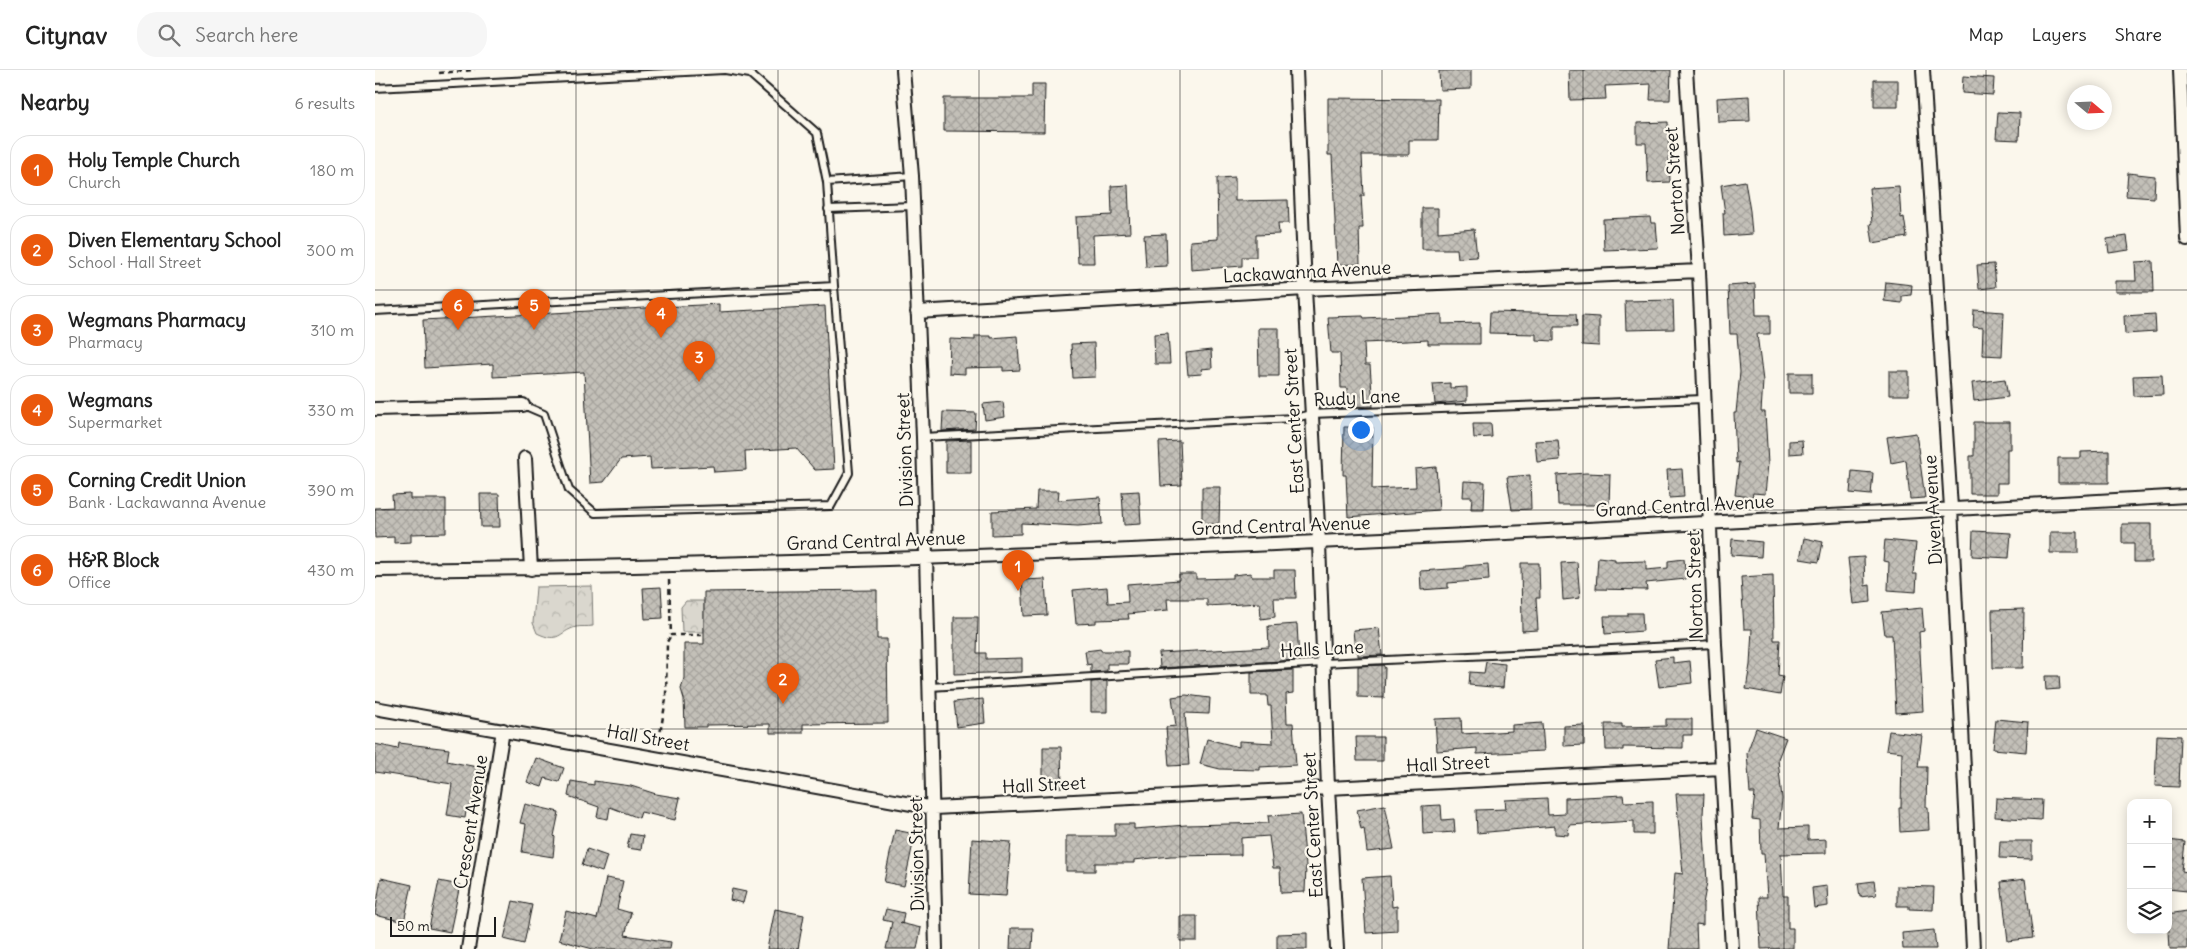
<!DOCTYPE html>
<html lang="en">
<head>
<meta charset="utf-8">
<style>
	body { margin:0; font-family:Delius,sans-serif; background:#f6f6f6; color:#222 }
	.controls { position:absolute; right:15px; bottom:15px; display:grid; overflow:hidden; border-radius:10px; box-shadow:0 2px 12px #0003 }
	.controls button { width:45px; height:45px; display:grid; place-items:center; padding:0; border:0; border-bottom:1px solid #e0e0e0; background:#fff; color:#222; font:25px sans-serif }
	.compass { position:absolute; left:1692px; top:15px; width:45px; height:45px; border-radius:50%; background:#fff; box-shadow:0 2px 12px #0003; rotate:109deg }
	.scale { position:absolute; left:15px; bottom:12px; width:106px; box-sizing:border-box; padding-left:5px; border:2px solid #1c1c1c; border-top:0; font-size:14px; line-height:18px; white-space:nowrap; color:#1c1c1c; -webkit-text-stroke:4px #fbf7ec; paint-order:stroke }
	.you { position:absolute; left:985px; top:359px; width:18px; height:18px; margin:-12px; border:4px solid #fff; border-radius:50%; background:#1a73e8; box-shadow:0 0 0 8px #1a73e833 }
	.badge { display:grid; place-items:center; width:32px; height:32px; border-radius:50%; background:#ea580c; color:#fff; font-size:16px; font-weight:700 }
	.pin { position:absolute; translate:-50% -41px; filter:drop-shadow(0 1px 2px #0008) }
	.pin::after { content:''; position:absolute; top:26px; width:18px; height:15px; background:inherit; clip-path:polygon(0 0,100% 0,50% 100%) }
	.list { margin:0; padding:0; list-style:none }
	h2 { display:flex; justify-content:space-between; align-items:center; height:65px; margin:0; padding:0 20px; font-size:21px }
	h2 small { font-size:16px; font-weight:400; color:#767676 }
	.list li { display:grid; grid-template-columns:32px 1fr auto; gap:15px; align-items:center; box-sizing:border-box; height:70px; margin:0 10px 10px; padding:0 10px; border:1px solid #e0e0e0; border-radius:20px }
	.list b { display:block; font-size:19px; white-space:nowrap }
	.list p { margin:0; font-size:16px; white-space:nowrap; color:#767676 }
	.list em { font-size:16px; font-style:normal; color:#767676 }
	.icon { flex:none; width:28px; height:28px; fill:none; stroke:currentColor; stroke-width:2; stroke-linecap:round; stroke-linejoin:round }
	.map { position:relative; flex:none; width:1812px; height:879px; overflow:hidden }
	header { display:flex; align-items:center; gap:30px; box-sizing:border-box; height:70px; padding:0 25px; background:#fff; border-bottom:1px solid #e0e0e0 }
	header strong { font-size:24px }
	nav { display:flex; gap:28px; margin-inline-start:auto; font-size:18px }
	.search { width:350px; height:45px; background:#f6f6f6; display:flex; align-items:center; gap:12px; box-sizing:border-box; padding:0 18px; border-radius:20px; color:#767676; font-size:19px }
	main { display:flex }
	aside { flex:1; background:#fff }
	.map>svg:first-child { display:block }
</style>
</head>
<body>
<header>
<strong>Citynav</strong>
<div class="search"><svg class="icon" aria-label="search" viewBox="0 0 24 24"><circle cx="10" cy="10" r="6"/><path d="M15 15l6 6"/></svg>Search here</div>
<nav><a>Map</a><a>Layers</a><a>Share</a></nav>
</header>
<main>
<aside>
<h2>Nearby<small>6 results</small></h2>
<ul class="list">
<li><span class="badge">1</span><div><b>Holy Temple Church</b><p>Church</p></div><em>180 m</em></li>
<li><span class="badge">2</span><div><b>Diven Elementary School</b><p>School · Hall Street</p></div><em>300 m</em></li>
<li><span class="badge">3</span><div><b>Wegmans Pharmacy</b><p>Pharmacy</p></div><em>310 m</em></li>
<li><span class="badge">4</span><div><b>Wegmans</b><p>Supermarket</p></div><em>330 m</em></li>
<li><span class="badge">5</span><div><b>Corning Credit Union</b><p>Bank · Lackawanna Avenue</p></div><em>390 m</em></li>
<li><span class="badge">6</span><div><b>H&amp;R Block</b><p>Office</p></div><em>430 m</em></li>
</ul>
</aside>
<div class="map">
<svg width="1812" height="879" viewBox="0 0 1812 879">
	<defs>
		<pattern id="park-crowns" width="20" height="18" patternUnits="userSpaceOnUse" patternTransform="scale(1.25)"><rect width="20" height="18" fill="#dad7ce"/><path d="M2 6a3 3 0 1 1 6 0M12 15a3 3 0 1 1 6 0" fill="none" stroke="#bab8b0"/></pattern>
		<pattern id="building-cross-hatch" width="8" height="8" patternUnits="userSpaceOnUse" patternTransform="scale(1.25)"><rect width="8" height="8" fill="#c3c0b8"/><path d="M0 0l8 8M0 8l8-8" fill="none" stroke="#a7a49e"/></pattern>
	</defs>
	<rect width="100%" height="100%" fill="#fbf7ec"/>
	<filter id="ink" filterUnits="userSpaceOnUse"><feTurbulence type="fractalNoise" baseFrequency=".02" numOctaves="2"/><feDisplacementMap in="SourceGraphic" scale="10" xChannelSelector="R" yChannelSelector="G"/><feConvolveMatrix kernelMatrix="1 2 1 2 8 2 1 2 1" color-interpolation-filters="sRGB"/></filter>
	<g filter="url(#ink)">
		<!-- park -->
		<path fill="url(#park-crowns)" stroke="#7b7a75" d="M217 516 218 556C212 557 206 556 201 557 183 562 185 574 162 563L158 553 161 517Z
			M311 531H329V562H307L306 537Z"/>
		<!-- building -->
		<path fill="url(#building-cross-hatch)" stroke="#1c1c1c" d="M1096 0V19L1065 20 1064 1Z
			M1194 0H1296L1295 30H1275L1276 14 1230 16 1231 29 1195 30Z
			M1588 6 1619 8 1618 25 1587 23Z
			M1499 10H1523V37H1499Z
			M657 14H670L669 62 569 61V28H657Z
			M1374 26 1375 51 1343 52 1342 28Z
			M953 28 1064 29 1063 70H1034V85H987L989 126H986L988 158H984L985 194 962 195 957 85H953Z
			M1623 42 1645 43 1644 70 1621 69Z
			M1293 52 1295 112 1273 113 1271 73H1262V53Z
			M1753 103 1780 106 1779 128 1751 126Z
			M860 107V131L913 130 914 153H903L904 164 881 165V187H867V196L816 200 815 171 843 169 842 108Z
			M1370 111 1375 141 1377 164 1349 166 1348 143H1350L1346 115Z
			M753 115 755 163 718 165 719 193H703L701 147 737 145 736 116Z
			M1524 116 1526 148 1529 147 1532 167 1498 173 1495 154 1497 153 1494 118Z
			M1047 138H1063V162L1099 159 1102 187 1083 188 1082 179H1047Z
			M1275 147 1276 153H1281L1283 178 1229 180 1228 149Z
			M791 164 792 196 771 197 769 165Z
			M1752 166 1754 180 1734 183 1732 169Z
			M1778 191 1779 222H1740V211H1761L1760 192Z
			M1619 194 1621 217 1604 219 1602 195Z
			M1511 212 1537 215 1536 225 1527 226V233L1509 231Z
			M1380 214 1381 245H1395V264H1382L1388 311 1386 342H1390L1393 394 1390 424 1378 423 1377 427 1360 425 1364 392 1361 393 1359 343H1361L1365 302 1362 264H1355L1353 216Z
			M1298 230 1299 259 1251 260 1250 231Z
			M344 234V242L450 236 459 399 440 400 421 378 370 381 371 400 339 402 338 396 276 399 275 387 246 389 229 412 215 413 209 302 118 307V294L50 298 48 250Z
			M1599 240 1629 242 1627 286 1607 285 1608 258 1598 257Z
			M1115 242 1201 244 1202 256H1179V271L1161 270V264L1114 263Z
			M1067 244V254L1105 253V274H1053V270L989 273 990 295H995L998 337 972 336V318H966L965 283H956L953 247 988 246 989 248Z
			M1780 244 1781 262 1750 264 1749 246Z
			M1207 246 1224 247V276L1207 275Z
			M883 258H904V306H884Z
			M793 263 795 294H780L779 264Z
			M600 266H616V268L642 266 645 300 628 301V297L590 298V304L574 303 575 269 600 270Z
			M719 273 720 307 698 308 696 274Z
			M836 280 837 298 826 299 827 304 813 305 811 283Z
			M1514 301H1534V325H1514Z
			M1414 303H1437V323H1414Z
			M1787 305 1788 325 1759 326 1758 306Z
			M1630 309 1633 327 1599 331 1597 313Z
			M1075 313V318L1092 317V331L1060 334 1058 314Z
			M628 332 630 347 610 350 608 334Z
			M568 342 601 343 600 359 567 361Z
			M1599 352H1635V379H1632V413H1622V424H1595V386H1599Z
			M1098 354H1116L1117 367 1099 368Z
			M969 357H998L997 419 1041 417 1040 399 1061 397 1064 440 973 447 971 405H968Z
			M1541 363 1550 428 1535 429 1531 390 1516 393 1512 367Z
			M596 370V403H571V371Z
			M1183 370 1185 390 1162 392 1160 371Z
			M1427 370 1428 383 1414 384V371Z
			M805 371 807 415 786 416 784 372Z
			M1734 381V413H1683V388H1706V382Z
			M1307 399 1309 427 1294 428 1292 400Z
			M1477 401 1498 403 1496 425 1475 423Z
			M1211 403 1235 404 1234 435H1183L1182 405Z
			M1155 405 1156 439 1137 440 1132 407Z
			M1089 411 1110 412 1109 439H1096L1097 427H1088Z
			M827 417H845L844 454H827Z
			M662 421H684L683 430 725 427 727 454 703 456 646 453V464L617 465V441L661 439Z
			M764 421 766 454 749 455 747 422Z
			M35 424V429H71V463L36 464V472L19 473V467L0 468V438L18 437 17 425Z
			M105 424H124L125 457H106Z
			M1747 454H1776V492H1759V473H1747Z
			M1598 461 1636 463 1634 488 1597 486Z
			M1675 462H1703V483H1675Z
			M1429 468 1448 472 1444 492 1425 489Z
			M1357 469 1387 472 1386 487 1356 485Z
			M1510 470 1541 473 1538 504H1542L1541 522 1513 520 1514 492 1508 491Z
			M1223 487 1240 489V492L1271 491V500L1293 498V491L1309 489 1311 509 1271 513 1272 520 1221 519Z
			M1489 487 1490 516 1495 515 1496 532 1478 534 1473 488Z
			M1202 492 1205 528 1188 530 1186 493Z
			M1146 493H1164L1165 528H1161L1163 560 1147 561Z
			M1113 494 1114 510 1073 513V518L1046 520 1045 501 1090 498V496Z
			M899 500H920L921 528H899L900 547 886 549 885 533 832 536V529H792L793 540 753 544 754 549 721 550V553L701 554 698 520 732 517 733 533 753 532 752 514 804 510V504H821V509L858 508V505L876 503 877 507H899Z
			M1398 505 1399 570H1405L1403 605 1408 606 1405 625 1371 619 1375 595 1377 559H1369L1366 507Z
			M670 509 672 545 649 546 647 510Z
			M286 517 288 548 270 549 268 518Z
			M502 520V569H512L513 653 428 654V663H395V654L331 655V657H310L309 629 306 619 309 608V574H329V522Z
			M1547 538 1549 561 1544 562 1548 641 1521 643 1517 565H1510L1507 542Z
			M1649 539 1648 598H1618L1617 540Z
			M1253 543H1267L1268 561 1230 564 1229 546H1253Z
			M579 547H603L602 583H611V589L647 588V602L579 604Z
			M922 554 924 590 785 598 784 583 894 577 893 556Z
			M1004 558 1007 585 983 586V581H980L978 560Z
			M726 579V581H753V594H732V601L716 602V594L712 595 710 581Z
			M1298 587V593L1315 591 1317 613 1284 617 1280 589Z
			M1111 592 1130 594 1128 618 1094 615 1095 602 1109 603Z
			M1008 595 1010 598 1009 628 983 627V596Z
			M918 600V623L911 624 912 653H918L921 695 885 697V700L845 699 825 694 832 669 864 677V671L898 673 896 636H893L892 625H876V602Z
			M1670 606H1684L1685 619 1671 620Z
			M732 611V642H716V612Z
			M811 625 835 628 834 644 810 643 814 695 794 696 791 657 801 656 797 627Z
			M608 629 610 653 582 657 579 632Z
			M1086 648 1087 664 1137 661V655L1167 653 1169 681 1102 684V678L1062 681 1060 649Z
			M1291 649H1317V665H1308V678L1248 677V680H1231L1230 654H1247V657L1291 656Z
			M1621 649 1653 652 1651 682 1618 679Z
			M1209 655V675L1189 676V656Z
			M1381 658 1411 668 1403 689 1407 729 1404 758 1433 757V770L1451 769V783L1406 784 1408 826H1413V858H1418V878L1386 879 1384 827H1392L1389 784H1386L1385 750 1377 749 1380 723H1375L1372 683Z
			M1514 661 1547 665 1543 697H1552L1551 737H1553L1554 760 1525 762 1524 738H1526L1527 682 1511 680Z
			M1782 665 1806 666 1804 717 1780 716Z
			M981 667H1008V691H982Z
			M24 673 74 679 72 691 107 698 99 743 91 741 90 748 72 745 77 714 0 702V674L23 679Z
			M668 677H686L687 717 668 718Z
			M161 688 189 698 184 712 170 708 167 717 152 712Z
			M196 711 219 715V711L256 716 281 724 305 728 300 750 266 742 264 748 235 737 233 749 222 747 224 737 193 726Z
			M1301 724H1329L1328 745 1332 812 1328 834V855L1321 854 1322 879H1294L1300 803 1308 804Z
			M1248 725 1249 732 1278 731V764H1259V751L1194 755 1193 765 1180 764V756L1102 763 1101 740 1131 739 1130 730 1172 728 1173 745 1190 744V728Z
			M1621 728 1667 730 1666 750 1620 747Z
			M150 734 184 742 179 766 180 767 178 787 147 782 151 754 145 753Z
			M1010 735 1019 779 992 782 989 758 986 759 982 740Z
			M1066 735 1067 750 1079 749 1080 762 1048 764 1047 736Z
			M926 744 931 796 930 822 906 823 905 798H898L894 766 866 768V785L796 786 759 790V793H720V801H691V766H740V754H759V759L811 755 894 753 893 746Z
			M520 760 540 764 529 816 509 812Z
			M255 764 268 766 266 780 252 778Z
			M597 769 636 772 631 826 594 824Z
			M1793 770 1810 772 1807 801 1812 802V821L1793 819Z
			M1625 771H1657V789L1624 788Z
			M212 779 232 786 227 802 207 795Z
			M1015 806 1017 837 1022 836V861L991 863 987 808Z
			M6 808 37 815 29 852 0 845Z
			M231 808 248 811 242 839 256 843 250 865 296 872 295 879H218L184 870 191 841 222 849Z
			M1650 809 1658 868 1633 871 1626 812Z
			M64 811 85 815 75 862 54 858Z
			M1499 811 1501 825 1485 827 1483 813Z
			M1452 816 1453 836 1439 838 1437 818Z
			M1522 816 1559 817 1558 840 1534 839V836H1522Z
			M357 819 371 822 368 833 355 830Z
			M138 831 157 835 149 874 129 869Z
			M400 839 429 845 423 879H392Z
			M511 839 529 843 527 854 525 853 546 858 542 879H511L517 852 508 850Z
			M1812 841V879H1795L1793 844Z
			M805 846H822V871H805Z
			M636 858H658L657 879H635Z
			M1559 860 1561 879H1528L1527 863Z
			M932 863V879H902V864Z"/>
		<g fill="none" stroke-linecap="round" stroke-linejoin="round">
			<defs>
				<path id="lane" d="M0 18 349 0
					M452 112 537 106
					M453 139 538 136
					M0 241 459 216 452 112 442 63 375 4 350 0
					M148 335 169 344 194 420 220 443 456 436 474 403 459 216
					M548 367 920 348 936 344 1329 329
					M555 617 949 593 1340 574"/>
				<path id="street" d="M528 0 537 106 548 367 561 879
					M921 0 930 219 944 473 953 718 962 879
					M1311 0 1324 201 1340 574 1357 879
					M1548 0 1576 438 1598 879
					M1805 0 1812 169
					M542 242 930 219 1324 201
					M0 339 148 335
					M150 388 156 499
					M0 500C443 496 887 476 1330 453 1491 445 1651 434 1812 426
					M0 638 559 738 1347 698
					M93 879 128 660"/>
			</defs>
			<!-- lane casing -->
			<use href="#lane" stroke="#1c1c1c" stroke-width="10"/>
			<!-- street casing -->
			<use href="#street" stroke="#1c1c1c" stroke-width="16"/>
			<!-- path -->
			<path stroke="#1c1c1c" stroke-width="2.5" stroke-dasharray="5 4" stroke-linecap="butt" d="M64 3 100 0
				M294 510 296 565H329
				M284 670 291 629 292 572 296 565"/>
			<!-- lane -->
			<use href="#lane" stroke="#fbf7ec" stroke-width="6"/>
			<!-- street -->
			<use href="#street" stroke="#fbf7ec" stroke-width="12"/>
		</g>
	</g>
	<!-- grid -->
	<path fill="none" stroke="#1c1c1c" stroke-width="1" stroke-opacity="0.55" d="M201 0V879M403 0V879M604 0V879M805 0V879M1007 0V879M1208 0V879M1409 0V879M1611 0V879M0 220H1812M0 440H1812M0 659H1812"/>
	<g text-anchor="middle" stroke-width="4.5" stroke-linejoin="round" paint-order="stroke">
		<!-- street labels -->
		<g font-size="18" fill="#1c1c1c" stroke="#fbf7ec">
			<text transform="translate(1300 111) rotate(-94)" y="6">Norton Street</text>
			<text transform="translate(932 202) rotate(-3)" y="6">Lackawanna Avenue</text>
			<text transform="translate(982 328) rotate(-3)" y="6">Rudy Lane</text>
			<text transform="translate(919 351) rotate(-93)" y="6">East Center Street</text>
			<text transform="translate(530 380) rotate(-92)" y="6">Division Street</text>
			<text transform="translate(1310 436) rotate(-3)" y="6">Grand Central Avenue</text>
			<text transform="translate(1558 440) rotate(-93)" y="6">Diven Avenue</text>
			<text transform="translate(906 456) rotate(-2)" y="6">Grand Central Avenue</text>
			<text transform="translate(501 471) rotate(-2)" y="6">Grand Central Avenue</text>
			<text transform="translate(1320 515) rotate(-92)" y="6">Norton Street</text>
			<text transform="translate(947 579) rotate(-3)" y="6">Halls Lane</text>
			<text transform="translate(273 668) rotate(10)" y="6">Hall Street</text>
			<text transform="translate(1073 694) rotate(-3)" y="6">Hall Street</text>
			<text transform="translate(669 715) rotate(-3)" y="6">Hall Street</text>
			<text transform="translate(96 752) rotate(-81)" y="6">Crescent Avenue</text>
			<text transform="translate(938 755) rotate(-93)" y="6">East Center Street</text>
			<text transform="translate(542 784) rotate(-91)" y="6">Division Street</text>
		</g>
	</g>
</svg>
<div class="controls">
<button>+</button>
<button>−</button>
<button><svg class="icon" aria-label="layers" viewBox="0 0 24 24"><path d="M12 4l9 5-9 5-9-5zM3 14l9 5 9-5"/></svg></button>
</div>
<svg class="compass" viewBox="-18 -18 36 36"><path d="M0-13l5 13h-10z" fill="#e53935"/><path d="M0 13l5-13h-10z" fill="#767676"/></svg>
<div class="scale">50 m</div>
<div class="you"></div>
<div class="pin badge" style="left:643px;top:521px">1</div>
<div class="pin badge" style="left:408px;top:634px">2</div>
<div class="pin badge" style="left:324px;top:312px">3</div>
<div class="pin badge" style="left:286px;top:268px">4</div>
<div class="pin badge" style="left:159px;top:260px">5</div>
<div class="pin badge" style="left:83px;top:260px">6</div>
</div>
</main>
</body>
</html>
